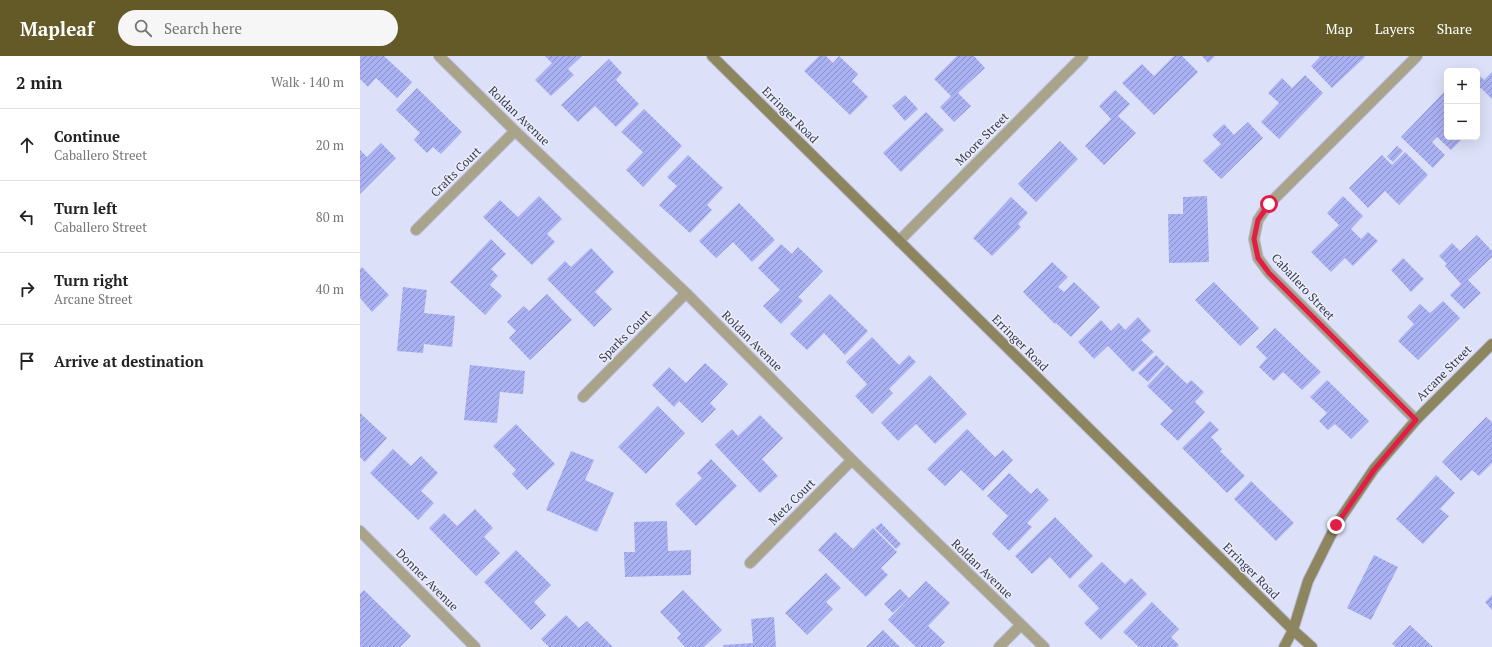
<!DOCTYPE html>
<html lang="en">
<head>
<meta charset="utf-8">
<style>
	body { margin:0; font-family:"PT Serif",serif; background:#f6f6f6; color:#222 }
	.controls { position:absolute; right:12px; top:12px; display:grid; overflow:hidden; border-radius:6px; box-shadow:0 4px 16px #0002 }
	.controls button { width:36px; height:36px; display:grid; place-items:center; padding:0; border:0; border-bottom:1px solid #e0e0e0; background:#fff; color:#222; font:20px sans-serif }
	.stop { position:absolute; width:12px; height:12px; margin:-9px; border:3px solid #e11d48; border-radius:50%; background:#fff }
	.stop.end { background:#e11d48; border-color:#fff; box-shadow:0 1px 4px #0008 }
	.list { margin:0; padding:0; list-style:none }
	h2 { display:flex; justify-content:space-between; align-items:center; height:52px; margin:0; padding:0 16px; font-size:17px }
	h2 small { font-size:13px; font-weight:400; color:#767676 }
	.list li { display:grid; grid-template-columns:26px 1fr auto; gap:12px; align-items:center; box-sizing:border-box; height:72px; padding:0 16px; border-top:1px solid #e0e0e0 }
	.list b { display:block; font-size:15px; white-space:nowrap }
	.list p { margin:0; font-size:13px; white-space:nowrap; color:#767676 }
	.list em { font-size:13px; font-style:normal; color:#767676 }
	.icon { flex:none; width:22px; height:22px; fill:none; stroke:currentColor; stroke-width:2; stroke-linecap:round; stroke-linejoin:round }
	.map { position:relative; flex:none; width:1132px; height:591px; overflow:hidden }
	header { display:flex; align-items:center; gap:24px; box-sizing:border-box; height:56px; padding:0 20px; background:#635a27; color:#fff }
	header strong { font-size:19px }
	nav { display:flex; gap:22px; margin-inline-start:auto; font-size:14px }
	.search { width:280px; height:36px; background:#f6f6f6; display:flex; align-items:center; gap:10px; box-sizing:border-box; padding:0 14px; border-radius:22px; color:#767676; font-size:15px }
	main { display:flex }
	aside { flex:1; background:#fff }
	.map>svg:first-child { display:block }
</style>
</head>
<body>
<header>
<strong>Mapleaf</strong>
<div class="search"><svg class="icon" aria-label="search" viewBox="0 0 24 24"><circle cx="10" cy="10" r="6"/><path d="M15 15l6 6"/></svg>Search here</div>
<nav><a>Map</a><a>Layers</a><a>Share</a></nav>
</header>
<main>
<aside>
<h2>2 min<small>Walk · 140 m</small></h2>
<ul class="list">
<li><svg class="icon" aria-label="ahead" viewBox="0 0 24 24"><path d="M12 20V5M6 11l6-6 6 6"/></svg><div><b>Continue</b><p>Caballero Street</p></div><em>20 m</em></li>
<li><svg class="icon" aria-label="left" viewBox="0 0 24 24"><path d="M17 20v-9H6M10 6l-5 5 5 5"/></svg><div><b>Turn left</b><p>Caballero Street</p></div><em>80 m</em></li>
<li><svg class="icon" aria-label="right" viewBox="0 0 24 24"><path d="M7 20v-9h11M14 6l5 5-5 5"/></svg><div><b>Turn right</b><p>Arcane Street</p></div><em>40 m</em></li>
<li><svg class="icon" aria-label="arrive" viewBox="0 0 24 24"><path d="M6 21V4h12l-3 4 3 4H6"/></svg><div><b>Arrive at destination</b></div></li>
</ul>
</aside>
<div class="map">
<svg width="1132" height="591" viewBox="0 0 1132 591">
	<defs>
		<pattern id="building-hatch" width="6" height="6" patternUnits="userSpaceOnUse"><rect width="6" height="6" fill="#aab1f3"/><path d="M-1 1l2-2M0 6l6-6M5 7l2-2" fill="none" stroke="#8b91c7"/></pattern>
	</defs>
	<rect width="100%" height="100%" fill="#dce0f8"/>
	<!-- building -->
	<path fill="url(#building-hatch)" d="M0 0H24L52 26 37 42 16 22 8 31 0 23Z
		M185 0H222L208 13 214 19 191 40 175 24 192 7Z
		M459 0H466L473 7 479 0 498 18 492 25 508 41 490 59 444 15Z
		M597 0H614L625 12 598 37 611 50 594 66 580 51 591 40 574 23Z
		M814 0H822L838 16 794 59 762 27 782 8 794 20Z
		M842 0H855L848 7Z
		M959 0H1004L1005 1 972 32 951 10 960 1Z
		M249 3 262 17 256 24 279 48 256 71 235 50 218 66 201 49Z
		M1132 16V43L1121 32 1117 36V17L1124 24Z
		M945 19 963 37 919 83 901 66 919 47 908 37 922 22 932 32Z
		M57 32 102 76 81 98 73 91 67 97 54 84 60 77 36 54Z
		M755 34 770 48 758 60 776 77 744 109 725 90 751 63 739 50Z
		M1086 34 1087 81H1104L1091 94 1077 81 1072 86 1085 99 1073 112 1041 81Z
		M545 39 558 53 545 65 532 50Z
		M284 53 322 90 283 131 266 114 283 96 261 76Z
		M566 56 584 74 541 116 523 97Z
		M888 66 903 82 861 123 843 105 861 88 852 79 864 68 874 79Z
		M700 85 718 103 676 146 658 128Z
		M21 87 36 102 0 138V94L7 101Z
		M1037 90 1043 95 1033 106 1027 101Z
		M1045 96 1068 119 1039 149 1025 135 1008 152 989 132 1022 99 1032 109Z
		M328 99 363 132 347 149 352 154 330 177 299 149 317 130 307 121Z
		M179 140 202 163 187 178 195 186 172 209 123 161 140 144 158 161Z
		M847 140 849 206 809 207 808 158H823V141Z
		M983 140 1003 160 991 173 1001 183 1008 176 1018 185 993 210 985 202 971 216 951 196 979 169 967 157Z
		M651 141 668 157 658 168 661 171 632 200 613 182Z
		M379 147 415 184 392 206 373 186 356 202 339 185Z
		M1117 179 1132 195V201L1108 224 1121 237 1104 253 1090 239 1101 228 1085 210 1087 208 1079 200 1092 187 1100 195Z
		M131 183 146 198 131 213 138 220 130 229 142 240 125 259 90 226Z
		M421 188 432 198 438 191 463 215 438 241 443 245 421 268 403 250 420 234 398 212Z
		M231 192 254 216 235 236 252 253 234 271 187 223 205 205 211 211Z
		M1043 202 1064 223 1051 236 1031 214Z
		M692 206 708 221 698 231 704 236 714 226 740 251 711 281 696 267 695 268 663 236Z
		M2 211 29 239 12 256 0 242V213Z
		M854 226 899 272 880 290 835 244Z
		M43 231 67 234 64 257 95 260 92 291 64 288 63 297 37 295Z
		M187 238 212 264 170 304 149 282 156 275 147 266 164 250 169 255Z
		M470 238 508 275 485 299 464 277 447 294 430 278Z
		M1083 245 1100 262 1058 304 1038 285 1054 268 1047 261 1060 248 1070 257Z
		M778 261 791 275 781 284 794 296 773 316 748 290 734 303 718 286 741 264 751 275 759 267 765 274Z
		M915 272 961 316 942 334 923 316 914 325 899 311 907 302 896 291Z
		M512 281 539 309 549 299 556 306 529 333 533 337 512 358 495 340 507 328 486 306Z
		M796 299 805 308 788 326 778 317Z
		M345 307 368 328 350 347 356 353 342 367 319 345 314 351 292 329 309 311 326 327Z
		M110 309 165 315 163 338 140 336 137 367 104 364Z
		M807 309 827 328 831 324 844 336 835 346 845 356 818 385 800 368 813 355 787 330Z
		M570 319 607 358 575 388 556 368 538 385 521 367Z
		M967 324 1009 365 991 383 975 368 968 374 959 365 967 357 950 341Z
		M298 350 325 377 286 418 258 391Z
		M0 357 27 382 5 406 0 401Z
		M400 359 423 382 402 403 418 420 400 437 355 389 372 373 378 380Z
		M1126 361 1132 366V407L1119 420 1112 414 1101 425 1082 406Z
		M850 365 859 374 851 381 862 393 860 395 885 420 867 437 822 392Z
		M156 368 195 408 167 434 152 418 156 414 133 390Z
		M607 373 635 401 643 394 653 404 623 435 601 414 585 430 567 413Z
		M33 393 51 410 61 400 78 417 61 435 74 447 58 464 10 417Z
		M211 395 234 404 225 424 254 437 237 476 186 454Z
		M351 403 377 430 336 470 315 448 342 422 337 417Z
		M649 417 671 438 677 432 689 444 667 467 672 471 649 495 632 478 648 460 627 440Z
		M1076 419 1095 437 1080 453 1089 460 1063 488 1036 463Z
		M891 425 934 467 916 485 874 443Z
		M115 453 133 472 124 481 140 497 116 520 69 472 84 457 97 470Z
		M695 461 733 500 710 523 690 501 672 518 655 500Z
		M307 465 308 495 331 494V519L265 521 264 496H275L274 466Z
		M521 467 541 488 536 493 515 472Z
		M513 472 537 496 521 512 528 519 506 541 458 494 475 476 493 493Z
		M156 494 191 529 174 546 186 559 171 574 124 526Z
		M1014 499 1038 511 1011 564 987 552Z
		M742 506 765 528 771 522 787 538 741 584 724 567 739 552 718 530Z
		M466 517 481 532 466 546 473 553 447 579 425 557Z
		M566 525 590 547 568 570 585 586 580 591H556L528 564Z
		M540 533 549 542 533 557 524 548Z
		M4 534 51 580 40 591H0V538Z
		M323 534 362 574 344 591H325L317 582 321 578 300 556Z
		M1132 539V554L1125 546Z
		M792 546 819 573 811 581 819 589 817 591H779L763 576Z
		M206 559 219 572 227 565 253 591H189L181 583Z
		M414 561 416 591H364L363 589 393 587 391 563Z
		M1050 569 1073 591H1036L1032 588Z
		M523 574 540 591H506Z"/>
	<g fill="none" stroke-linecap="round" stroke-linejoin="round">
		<defs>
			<path id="street" d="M79 0 155 75 326 237 492 404 684 591
				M56 174 155 75
				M539 185 723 0
				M223 341 326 237
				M1056 364 909 217 898 202 894 183 898 164 909 148 1057 0
				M0 475 115 591
				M390 507 492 404
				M639 591 661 569"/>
			<path id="secondary" d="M352 0 933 574 952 591
				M924 591 933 574 948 525 976 469 1014 413 1056 364 1132 288"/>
		</defs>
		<!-- street casing -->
		<use href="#street" stroke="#b8bbd3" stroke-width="12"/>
		<!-- secondary casing -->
		<use href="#secondary" stroke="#b8bbd3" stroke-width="12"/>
		<!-- street -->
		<use href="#street" stroke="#a8a389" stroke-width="10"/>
		<!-- secondary -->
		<use href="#secondary" stroke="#8c855e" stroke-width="10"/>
	</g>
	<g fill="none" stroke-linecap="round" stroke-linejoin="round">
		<!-- route -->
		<path stroke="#e11d48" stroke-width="5" d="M909 148 898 164 894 183 898 202 909 217 1056 364 1014 414 976 469"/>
	</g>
	<g text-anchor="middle" stroke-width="3" stroke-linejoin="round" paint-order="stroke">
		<!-- street labels -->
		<g font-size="12" fill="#373951" stroke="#eceefa">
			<text transform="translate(430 59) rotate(45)" y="4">Erringer Road</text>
			<text transform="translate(159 60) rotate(44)" y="4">Roldan Avenue</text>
			<text transform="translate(622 83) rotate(-45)" y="4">Moore Street</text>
			<text transform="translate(96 116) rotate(-45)" y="4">Crafts Court</text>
			<text transform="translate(943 231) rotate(47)" y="4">Caballero Street</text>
			<text transform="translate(265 280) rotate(-45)" y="4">Sparks Court</text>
			<text transform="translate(392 285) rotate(45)" y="4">Roldan Avenue</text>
			<text transform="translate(660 287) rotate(45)" y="4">Erringer Road</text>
			<text transform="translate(1084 317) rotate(-45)" y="4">Arcane Street</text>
			<text transform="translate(432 446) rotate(-45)" y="4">Metz Court</text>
			<text transform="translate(622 513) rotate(44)" y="4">Roldan Avenue</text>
			<text transform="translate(891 515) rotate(45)" y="4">Erringer Road</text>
			<text transform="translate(67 524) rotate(45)" y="4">Donner Avenue</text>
		</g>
	</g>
</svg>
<div class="controls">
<button>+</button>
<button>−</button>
</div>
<div class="stop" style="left:909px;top:148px"></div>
<div class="stop end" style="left:976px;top:469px"></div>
</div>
</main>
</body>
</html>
